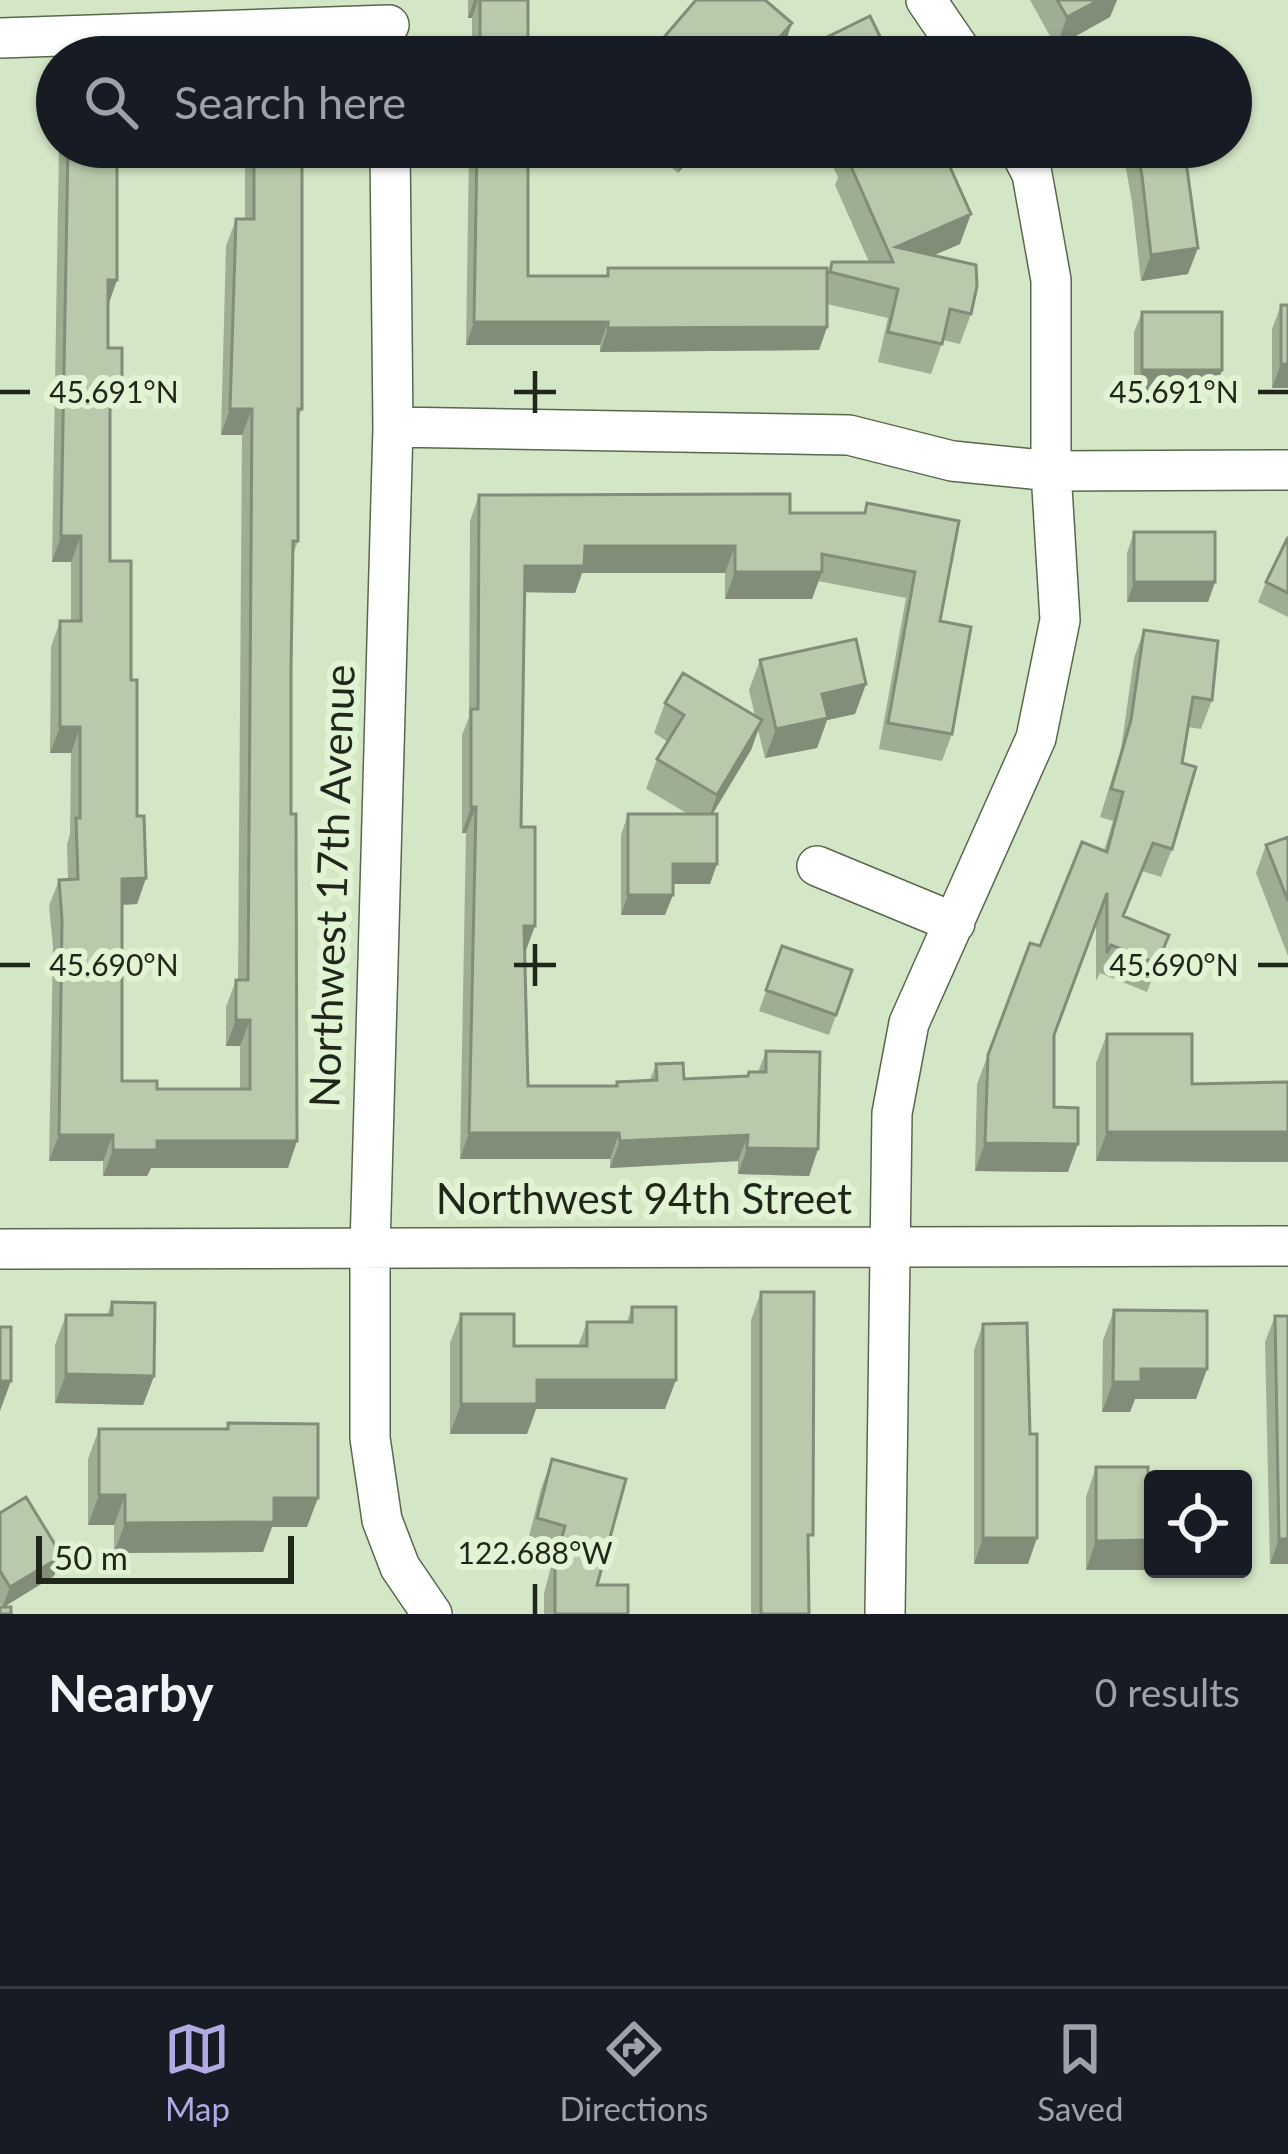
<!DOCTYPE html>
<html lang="en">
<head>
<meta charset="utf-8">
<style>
	body { margin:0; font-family:Lato,sans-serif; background:#242831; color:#f1f3f6 }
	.controls { position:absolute; right:36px; bottom:36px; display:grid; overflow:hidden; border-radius:12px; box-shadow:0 3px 9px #0004 }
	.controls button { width:108px; height:108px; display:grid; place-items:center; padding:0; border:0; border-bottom:3px solid #363941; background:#171b24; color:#f1f3f6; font:60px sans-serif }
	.scale { position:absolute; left:36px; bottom:30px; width:258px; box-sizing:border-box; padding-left:12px; border:6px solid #1f261a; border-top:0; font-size:33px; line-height:42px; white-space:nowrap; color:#1f261a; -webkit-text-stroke:9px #e0f3d3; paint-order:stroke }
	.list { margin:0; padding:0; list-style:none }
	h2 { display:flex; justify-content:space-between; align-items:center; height:156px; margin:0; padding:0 48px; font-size:51px }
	h2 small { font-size:39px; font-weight:400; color:#9ea1a6 }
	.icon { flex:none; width:66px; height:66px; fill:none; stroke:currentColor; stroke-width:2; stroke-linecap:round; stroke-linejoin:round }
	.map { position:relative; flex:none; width:1288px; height:1614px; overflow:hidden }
	.search { position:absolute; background:#171b24; box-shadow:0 3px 9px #0004; left:36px; right:36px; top:36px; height:132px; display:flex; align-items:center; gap:30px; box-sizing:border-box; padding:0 42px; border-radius:66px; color:#9ea1a6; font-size:45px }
	.sheet { height:372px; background:#171b24 }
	nav { display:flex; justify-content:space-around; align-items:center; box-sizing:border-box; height:168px; border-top:3px solid #363941; background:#171b24; font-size:33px; color:#9ea1a6 }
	nav a { display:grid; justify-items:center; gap:6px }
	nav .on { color:#b1a9e1 }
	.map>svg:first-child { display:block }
</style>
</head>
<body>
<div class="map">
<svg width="1288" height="1614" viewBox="0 0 1288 1614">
	<rect width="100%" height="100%" fill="#d3e6c6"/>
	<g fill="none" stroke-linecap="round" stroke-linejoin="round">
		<defs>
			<path id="minor" d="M926 0 965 57
				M0 38 389 25
				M390 147 393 427 370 1248V1438L382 1520 400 1567 432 1614
				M393 427 849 435 952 461 1051 471 1288 470
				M817 866 955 923
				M0 1249 1288 1246
				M885 1614 892 1113 909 1023 1036 738 1060 620 1051 471V280L1032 174 1018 147"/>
		</defs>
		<!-- minor casing -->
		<use href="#minor" stroke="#58684d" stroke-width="42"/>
		<!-- minor -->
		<use href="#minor" stroke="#fff" stroke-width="39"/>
	</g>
	<!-- wall -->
	<path fill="#9eae93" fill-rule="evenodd" d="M468 0H528V57H472V18H468Z
		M1030 0H1117L1110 17 1056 47Z
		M59 147H302V409L298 418V541L292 558 288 1168H151L147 1176H103V1161H49L53 946 49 906 59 880 68 879 67 844 70 834 71 753H50L51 647 60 621H71V562H52ZM117 160 245 162V219H236L226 246 221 435H242L238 980H236L226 1007V1046H240V1089H157L122 1081V905L137 904 146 878 137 816 131 680 110 561V410H112L122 384 108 348V305Z
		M471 147H528V276H606L608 268 827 275 832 262H869L835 185 838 177 823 147H941L960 244 934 255 971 314 960 344 943 340 931 374 878 362 888 318 827 304V327L819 350 600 352V345H466L469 153Z
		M647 147H700L678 173Z
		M1122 147H1219L1216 153 1186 159 1188 274 1141 281 1132 202Z
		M1281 305 1288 388H1272V329Z
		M1142 312 1222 370 1215 391H1134V332Z
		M479 495 790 513H864L867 503 959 521 940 621 952 734 942 761 879 749 906 598 818 581 812 599H725V573H582L575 593 524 592 521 827 528 1086H615L617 1082 650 1080 656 1064 684 1079 747 1076 749 1072H758L766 1051 818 1149 809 1176 738 1174V1161L610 1168V1159H460L466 833H462V735L469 717 470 521Z
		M1134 532 1215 582 1208 602H1127V553Z
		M1288 537V617L1258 602 1266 582Z
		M1144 630 1212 700 1201 729 1188 727 1172 849 1161 877 1142 871 1124 916 1169 935 1147 992 1100 973 1096 981V921L1054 1036V1107L1068 1172 975 1171 977 1084 1030 943 1040 946 1104 851 1113 821 1100 817 1121 749 1134 658Z
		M760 660 866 684 855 714 827 720 817 748 765 758 758 730 751 750 712 814 710 884H673L665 915H621V835L628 814H688L646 789 657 759 668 742 654 733 665 703 755 716 749 690Z
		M1288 837V956L1256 873 1266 845Z
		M782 946 852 970 829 1035 759 1011Z
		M1107 1034 1192 1084 1288 1082V1162L1096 1161V1063Z
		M761 1292 808 1548 809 1614H751V1320Z
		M112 1302 154 1376 143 1405 55 1403V1345L66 1315H107Z
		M632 1307 665 1409H536L527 1434H450V1343L461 1314 514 1346H578L587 1322H627Z
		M1114 1310 1207 1369 1196 1399H1135L1130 1412H1102L1103 1340Z
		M1275 1316 1288 1564H1270L1265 1342Z
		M983 1324 1028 1564H974V1350Z
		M228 1423 307 1527H272L263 1552 114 1553V1525H88V1459L99 1429H226Z
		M552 1459 597 1585 628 1614H544V1593L554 1556 526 1548 541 1489Z
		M1096 1467 1148 1484 1188 1570H1086V1497Z
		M0 1513 54 1576 4 1607 0 1604Z"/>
	<!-- shaded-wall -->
	<path fill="#818d78" d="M474 0H478L472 18H468Z
		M1099 0H1117L1110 17 1056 47 1067 17Z
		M792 23 782 53 778 57H763Z
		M112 147H250L245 162 108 160Z
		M687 147H700L678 173Z
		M1178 147H1219L1216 153 1173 162Z
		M971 214 960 244 888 275 896 247Z
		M1198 248 1188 274 1141 281 1151 255Z
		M108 280H117L108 306Z
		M474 322H608L600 345H466Z
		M827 327 819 350 600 352 608 328Z
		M1281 364H1288V388H1272Z
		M1142 370H1222L1215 391H1134Z
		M110 384H122L112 410H100Z
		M230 409H252L242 435H221Z
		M61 536H81L71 562H52Z
		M585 546H735L725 573H582L575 593 515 592 525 566Z
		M735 572H822L812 599H725Z
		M1134 582H1215L1208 602H1127Z
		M866 684 855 714 827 720 817 748 765 758 776 729 822 694Z
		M762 720 751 750 706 825 717 795Z
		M60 727H80L71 753H50Z
		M471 807H476L466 833H462Z
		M673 864H717L710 884H665Z
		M146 878 137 904 112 905 122 879Z
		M628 895H673L665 915H621Z
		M524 926H535L525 953Z
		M236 1020H250L240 1046H226Z
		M1107 1132H1288V1162L1096 1161Z
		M469 1133H619L610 1159H460Z
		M59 1135H113L103 1161H49Z
		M748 1135 738 1161 610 1168 620 1141Z
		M157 1141H297L288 1168H151L147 1176H103L113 1150Z
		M985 1143 1078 1144 1068 1172 975 1171Z
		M747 1148 818 1149 809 1176 738 1174Z
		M1141 1369H1207L1196 1399H1135L1130 1412H1102L1113 1382Z
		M66 1374 154 1376 143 1405 55 1403Z
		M537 1380H676L665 1409H536L527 1434H450L461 1404Z
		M0 1381H11L0 1411Z
		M99 1495H125L114 1525H88Z
		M274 1498H318L307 1527H272L263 1552 114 1553 125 1523Z
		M983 1538H1037L1028 1564H974Z
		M1279 1539H1288V1564H1270Z
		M1153 1540V1569L1188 1570H1086L1096 1541Z
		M62 1556 54 1576 2 1608 10 1587Z"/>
	<!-- building -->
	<path fill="#b8caab" stroke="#818d78" stroke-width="3" d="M480 0H528V57H480Z
		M696 0H765L792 23 763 57H647Z
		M1057 0H1099L1067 17Z
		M870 16 889 55 886 57H805L801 50Z
		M1183 51 1184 57H1151Z
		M68 147H117V280H108V348H122V384H110V561H131V680H137V816H144L146 878 122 879V1081H157V1089H250V1020H236V980H248L252 409H230L236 219H254V147H302V409H298V541H293L291 670V814H296L297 1141H157V1150H113V1135H59L62 920 59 880 78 879 76 818H80V727H60V621H81V536H61Z
		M477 147H528V276H608V268H827V327L608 328V322H474Z
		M848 147H941L971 214 896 247 976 265 977 286 971 314 950 309 942 344 888 332 898 289 830 272 832 262H893L846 155 851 153Z
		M1136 147H1184L1198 248 1151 255 1142 176Z
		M1281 305H1288V364H1281Z
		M1142 312H1222V370H1142Z
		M790 494V513H865L867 503 959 521 940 621 971 627 952 734 888 723 915 572 822 554V572H735V546H585L584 566H525L521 827H535V926H524L528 1086H617V1082L657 1080 656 1064 683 1063 684 1079 748 1076 749 1072H766V1051L820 1052 818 1149 747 1148 748 1135 620 1141 619 1133H469L476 807H471V709H478L479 495Z
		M1134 532H1215V582H1134Z
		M1288 537V593L1266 582Z
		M1144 630 1218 641 1212 700 1193 697 1182 763 1196 767 1172 849 1153 843 1123 916 1169 935 1157 964 1111 945 1107 953V893L1054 1035V1107L1078 1108V1144L985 1143 988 1055 1030 943 1040 946 1082 842 1107 852 1123 792 1111 789 1131 720Z
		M856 639 866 684 822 694 828 718 776 729 760 660Z
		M683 673 762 720 717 795 657 759 684 715 665 703Z
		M628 814H717V864H673V895H628Z
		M1288 837V901L1266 845Z
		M782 946 852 970 836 1015 766 990Z
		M1107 1034H1192V1084L1288 1082V1132H1107Z
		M761 1292H814L813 1535H808L809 1614H761Z
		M112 1302 155 1303 154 1376 66 1374V1315H112Z
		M632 1307H676V1380H537V1404H461V1314H514V1346H587V1322H632Z
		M1114 1310 1207 1311V1369H1141V1382H1113Z
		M1275 1316H1288V1539H1279Z
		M1027 1323 1030 1434H1037V1538H983V1324Z
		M0 1327H11V1381H0Z
		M228 1423 318 1424V1498H274V1522L125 1523V1495H99V1429H228Z
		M552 1459 626 1479 597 1585H628V1614H555V1563L565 1526 537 1518Z
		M1096 1467H1148V1484H1153V1540L1096 1541Z
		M26 1497 62 1556 10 1587 0 1571V1513Z
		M0 1607H11V1614H0Z"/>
	<!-- ticks -->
	<path fill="none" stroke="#1f261a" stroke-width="4.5" d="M535 371V413M0 392H30M514 392H556M1258 392H1288M535 944V986M0 965H30M514 965H556M1258 965H1288M535 1584V1614"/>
	<g text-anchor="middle" stroke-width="12" stroke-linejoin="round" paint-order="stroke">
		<!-- street labels -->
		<g font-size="42" fill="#1f261a" stroke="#e0f3d3">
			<text transform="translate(332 886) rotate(-88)" y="15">Northwest 17th Avenue</text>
			<text x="644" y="1214">Northwest 94th Street</text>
		</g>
	</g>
	<g font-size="30" text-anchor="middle" fill="#1f261a" stroke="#e0f3d3" stroke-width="12" stroke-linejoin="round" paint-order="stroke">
		<text x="114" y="403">45.691°N</text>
		<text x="1174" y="403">45.691°N</text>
		<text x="114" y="976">45.690°N</text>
		<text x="1174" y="976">45.690°N</text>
		<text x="535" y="1564">122.688°W</text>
	</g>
</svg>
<div class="controls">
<button><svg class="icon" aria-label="locate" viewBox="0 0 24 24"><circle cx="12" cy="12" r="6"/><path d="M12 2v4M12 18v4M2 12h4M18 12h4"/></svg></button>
</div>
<div class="scale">50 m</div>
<div class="search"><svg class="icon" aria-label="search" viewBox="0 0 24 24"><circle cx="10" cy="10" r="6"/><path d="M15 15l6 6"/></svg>Search here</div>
</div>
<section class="sheet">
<h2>Nearby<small>0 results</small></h2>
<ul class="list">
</ul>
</section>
<nav>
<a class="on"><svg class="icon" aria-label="map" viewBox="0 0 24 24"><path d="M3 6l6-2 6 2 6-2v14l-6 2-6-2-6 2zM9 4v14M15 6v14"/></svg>Map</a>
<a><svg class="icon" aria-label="directions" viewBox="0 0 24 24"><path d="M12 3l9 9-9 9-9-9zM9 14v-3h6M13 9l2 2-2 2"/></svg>Directions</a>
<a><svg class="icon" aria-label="saved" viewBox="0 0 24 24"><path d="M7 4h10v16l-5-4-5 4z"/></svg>Saved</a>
</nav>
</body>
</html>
